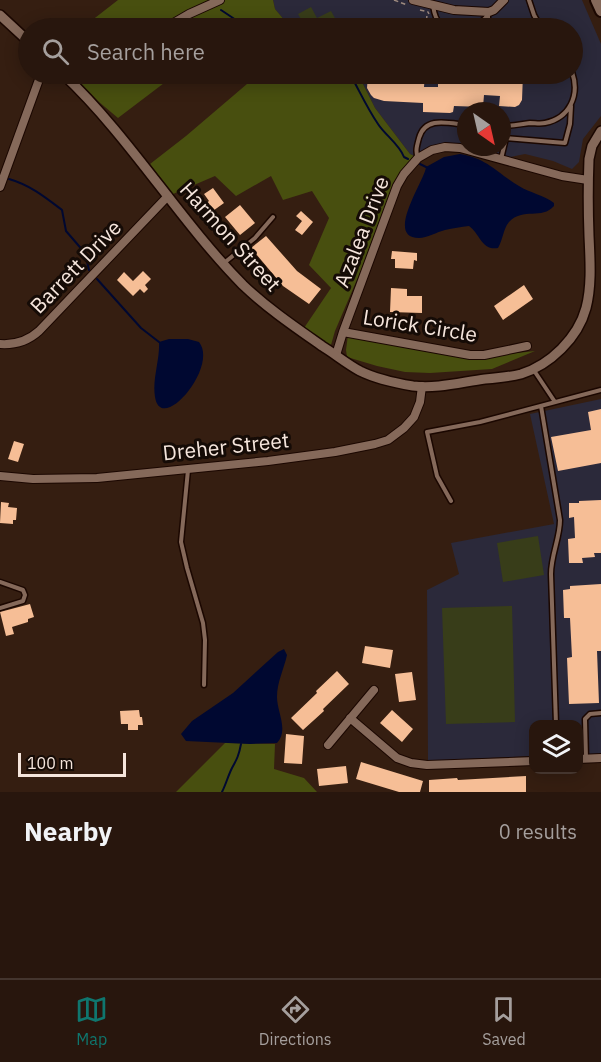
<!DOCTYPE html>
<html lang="en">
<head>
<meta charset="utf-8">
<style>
	body { margin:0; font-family:"IBM Plex Sans",sans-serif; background:#34231b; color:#f1f3f6 }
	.controls { position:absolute; right:18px; bottom:18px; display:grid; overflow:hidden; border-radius:12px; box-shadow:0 3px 15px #0003 }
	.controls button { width:54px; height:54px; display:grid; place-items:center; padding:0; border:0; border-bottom:2px solid #44352e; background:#28160d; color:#f1f3f6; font:30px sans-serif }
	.compass { position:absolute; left:457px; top:102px; width:54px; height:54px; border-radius:50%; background:#28160d; box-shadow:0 3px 15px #0003; rotate:146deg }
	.scale { position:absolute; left:18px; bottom:15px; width:108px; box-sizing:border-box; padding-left:6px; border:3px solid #f5e5dc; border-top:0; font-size:16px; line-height:21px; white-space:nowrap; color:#f5e5dc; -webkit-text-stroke:4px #150b06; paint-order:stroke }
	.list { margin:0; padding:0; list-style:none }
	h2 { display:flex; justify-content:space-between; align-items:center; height:78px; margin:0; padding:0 24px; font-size:26px }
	h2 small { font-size:20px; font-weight:400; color:#a59f9d }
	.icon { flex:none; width:33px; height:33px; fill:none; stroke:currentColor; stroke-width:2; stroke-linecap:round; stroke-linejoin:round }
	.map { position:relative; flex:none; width:601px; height:792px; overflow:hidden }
	.search { position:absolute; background:#28160d; box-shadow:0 3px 15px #0003; left:18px; right:18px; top:18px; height:66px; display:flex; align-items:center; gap:15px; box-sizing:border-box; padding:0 21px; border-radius:33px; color:#a59f9d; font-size:22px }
	.sheet { height:186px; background:#28160d }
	nav { display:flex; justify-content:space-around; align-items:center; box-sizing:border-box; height:84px; border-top:2px solid #44352e; background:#28160d; font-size:16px; color:#a59f9d }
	nav a { display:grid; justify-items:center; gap:3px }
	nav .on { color:#0f766e }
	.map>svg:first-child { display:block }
</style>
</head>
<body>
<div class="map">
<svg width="601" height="792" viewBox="0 0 601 792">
	<rect width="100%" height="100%" fill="#351e11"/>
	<!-- education -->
	<path fill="#2b293a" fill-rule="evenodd" d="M273 0H582L601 44V116L583 139 579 162 572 169 553 161 525 154 501 159 452 147 418 158 410 154 375 108 358 74H572V28H291L275 9ZM466 111H502V147H466Z
		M601 399V754H579L578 724H534L533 756 428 761 427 590 459 574 451 543 554 524 530 414Z"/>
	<!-- green -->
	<path fill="#383d19" d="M311 7 317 18 331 11 340 27 337 28H306L298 14Z
		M538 536 544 575 503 582 497 543Z
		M512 606 515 722 446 724 442 608Z"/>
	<!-- forest -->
	<path fill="#484f0f" d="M118 0H273L275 9 291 28H82Z
		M72 74H176L118 118 99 102Z
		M251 74H358L375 108 410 154 418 158 397 186 335 331 331 345 318 340 304 328 331 288 309 265 329 218 312 191 283 200 271 176 236 196 215 176 173 194 150 164 186 136 254 78Z
		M348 335 482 357 535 351 492 369 430 373 405 372 377 366 347 357 346 350Z
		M225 743 275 744 274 769 304 778 317 792H176Z"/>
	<!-- water -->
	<path fill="#000831" d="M460 154C487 158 497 173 519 186 530 193 544 195 554 203V206C542 220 523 207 509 222 503 229 503 240 498 248 482 251 480 234 469 226 461 227 453 228 445 230 437 232 427 238 419 238 384 238 425 180 426 167L444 157Z
		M169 339H188L199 342C219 367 161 435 155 397 152 379 160 360 159 342Z
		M284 649 287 655C284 669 277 682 277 697 277 712 289 730 277 743L250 744 186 741 181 734 192 721 233 693 278 652Z"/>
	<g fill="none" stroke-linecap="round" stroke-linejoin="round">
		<!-- stream -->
		<path stroke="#000831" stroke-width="2" d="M221 10 248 28
			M350 74C359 90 367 108 378 124 385 135 399 144 404 157L408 159
			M420 164 426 167
			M9 179C30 185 45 197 62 210L66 231 85 253 89 270
			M97 279 141 328 159 342
			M222 792C226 784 228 776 232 768 237 759 239 755 241 744"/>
	</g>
	<!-- building -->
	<path fill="#f6be96" d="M368 74H383V76L409 78V74H425L424 87H438V74H523L522 100 519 105 515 107 499 106 500 96 484 95 483 107 454 106 453 112 450 113 423 112V103L384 101 374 98 371 95 367 88Z
		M213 188 224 203 210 213 204 205 209 201 204 194Z
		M240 205 255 223 240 235 225 217Z
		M301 211 313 222 302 235 295 230 302 221 296 216Z
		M266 236 297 271 321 289 309 304 283 286 251 248Z
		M392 251 417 253V261L414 260 413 269 395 268V259H391Z
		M143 271 151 279 145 285 148 289 144 293 140 289 133 296 117 280 124 272 133 281Z
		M524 285 533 299 503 320 494 306Z
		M391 288 407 289V296H422V313L390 312Z
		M601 409V463L558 471 551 437 591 430 588 412Z
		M14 441 24 444 18 462 8 459Z
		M601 500V553H594L595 557 582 558 583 563H569L568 539 575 538 574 517 569 518V503H579V501Z
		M1 502 9 503 8 507 17 508 16 520H13V524L0 523Z
		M601 584V651H597L599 703 569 704 567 658 572 657 570 618H564L563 590 570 589V586Z
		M30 604 34 617 28 619V622L12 627 14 634 6 636 0 612Z
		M365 646 393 650 390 668 362 663Z
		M337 671 349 684 323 709 324 711 303 730 291 718 317 693 316 691Z
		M412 672 416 700 399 702 395 674Z
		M139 710 140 717H142L143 725H138V730H128V724H121L120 711Z
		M392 710 413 729 402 742 380 723Z
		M286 734 304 736 302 764 284 763Z
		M361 762 423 781 420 792H399L356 779Z
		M346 766 348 783 319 786 317 769Z
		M526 776V792H429V780L457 778 458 780Z"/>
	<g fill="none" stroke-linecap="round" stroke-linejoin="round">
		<defs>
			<path id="service" d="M529 0 534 15 541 28
				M433 6C436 24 441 28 458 28
				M467 28C476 26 484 22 489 13
				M488 28V16
				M502 126C512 126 521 124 530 123 535 123 540 124 545 123 570 118 580 95 572 72
				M506 138 565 143 570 124 571 106
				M418 158C415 151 417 146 419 138 425 116 448 123 466 125
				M501 159 506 138V126
				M224 263 255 238 273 217
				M533 369 555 402
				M541 406 560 520C560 538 551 555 551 574L556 724
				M188 470 181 542 187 568 203 623 205 640 204 685
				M451 501 437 476 427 432 480 422 601 390
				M0 582 23 590 25 595 23 601 0 608
				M586 759 585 719 590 714 601 713"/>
			<path id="minor" d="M413 0 454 10 489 12 494 10 504 0
				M165 28 189 14 220 0
				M74 83 88 74
				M0 187 41 74
				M343 332 470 355H484L527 346
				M0 344C15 345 28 341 39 331L168 196
				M336 355 343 332 397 186 404 174 418 158 432 150 445 147 460 148 562 176 588 180
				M0 476 33 479 97 478 268 461 335 452 375 444 388 440 404 428 414 417 420 402 422 386
				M350 718 397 758 411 763 427 765 534 761
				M328 745 374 690
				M578 759 601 758"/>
			<path id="tertiary" d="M0 15 28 41
				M63 74C130 137 179 220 243 285 267 308 295 327 322 346 335 354 347 364 360 371 376 379 395 383 413 386 436 389 462 382 485 379 497 378 509 377 521 374 550 365 578 338 586 308 592 285 590 259 589 236 588 210 588 184 589 159L592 146 601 131"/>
			<path id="secondary" d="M596 0 601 11"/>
		</defs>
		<!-- service casing -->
		<use href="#service" stroke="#1b0700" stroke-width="7"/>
		<!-- minor casing -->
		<use href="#minor" stroke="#1b0700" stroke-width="10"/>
		<!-- tertiary casing -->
		<use href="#tertiary" stroke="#1b0700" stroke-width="12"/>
		<!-- secondary casing -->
		<use href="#secondary" stroke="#1b0700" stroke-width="14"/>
		<!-- path -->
		<path stroke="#9c897e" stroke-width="1.5" stroke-dasharray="4.5 3" stroke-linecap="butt" d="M394 0 407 5
			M420 10 428 12 429 14
			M426 28 427 14
			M502 28 503 19"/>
		<!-- service -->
		<use href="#service" stroke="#85695a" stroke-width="4"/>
		<!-- minor -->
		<use href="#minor" stroke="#85695a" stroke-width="8"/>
		<!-- tertiary -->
		<use href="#tertiary" stroke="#85695a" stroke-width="9"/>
		<!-- secondary -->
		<use href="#secondary" stroke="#85695a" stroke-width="10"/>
	</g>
	<g text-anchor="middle" stroke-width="6" stroke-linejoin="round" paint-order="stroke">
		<!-- street labels -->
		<g font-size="21" fill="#f5e5dc" stroke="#150b06">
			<text transform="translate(362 232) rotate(-69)" y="7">Azalea Drive</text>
			<text transform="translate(230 237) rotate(48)" y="7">Harmon Street</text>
			<text transform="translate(76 267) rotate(-46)" y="7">Barrett Drive</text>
			<text transform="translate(420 326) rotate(9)" y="7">Lorick Circle</text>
			<text transform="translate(226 447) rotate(-6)" y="7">Dreher Street</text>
		</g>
	</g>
</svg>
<div class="controls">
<button><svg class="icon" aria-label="layers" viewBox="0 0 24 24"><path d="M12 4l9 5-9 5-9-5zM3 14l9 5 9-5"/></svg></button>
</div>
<svg class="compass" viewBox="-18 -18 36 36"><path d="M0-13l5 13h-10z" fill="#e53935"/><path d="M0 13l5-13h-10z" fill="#a59f9d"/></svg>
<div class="scale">100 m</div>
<div class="search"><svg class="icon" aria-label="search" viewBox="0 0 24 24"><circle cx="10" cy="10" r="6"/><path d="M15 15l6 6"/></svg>Search here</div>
</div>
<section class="sheet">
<h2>Nearby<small>0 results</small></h2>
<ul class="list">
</ul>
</section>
<nav>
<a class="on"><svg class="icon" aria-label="map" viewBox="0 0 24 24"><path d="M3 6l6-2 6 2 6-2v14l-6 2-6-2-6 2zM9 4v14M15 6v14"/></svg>Map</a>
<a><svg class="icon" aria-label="directions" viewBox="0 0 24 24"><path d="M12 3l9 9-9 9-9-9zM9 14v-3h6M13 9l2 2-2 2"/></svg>Directions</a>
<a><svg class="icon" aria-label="saved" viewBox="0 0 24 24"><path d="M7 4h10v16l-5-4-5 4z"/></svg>Saved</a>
</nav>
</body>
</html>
